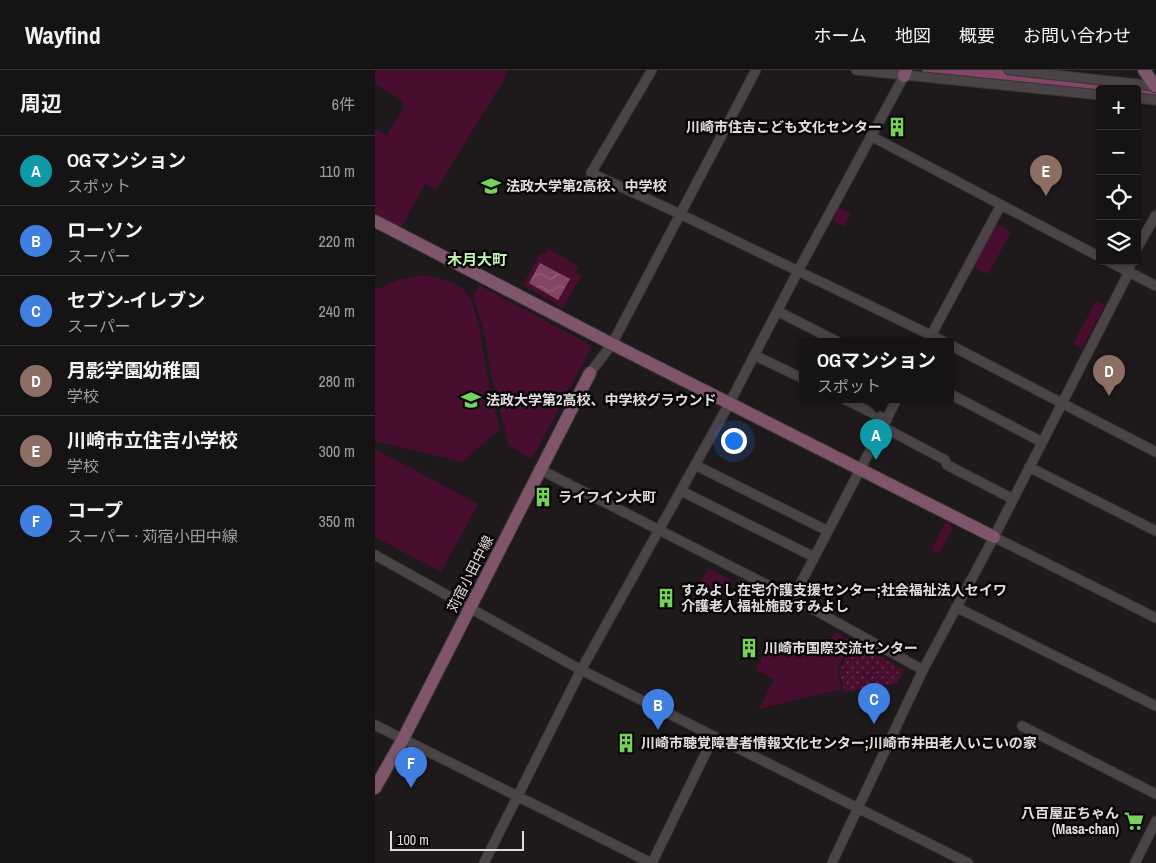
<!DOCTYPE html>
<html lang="ja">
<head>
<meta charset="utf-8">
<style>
	body { margin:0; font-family:"Archivo Narrow","Noto Sans JP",sans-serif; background:#1f1c1d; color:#f1f3f6 }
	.controls { position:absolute; right:15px; top:15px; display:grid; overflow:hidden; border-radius:5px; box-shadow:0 2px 8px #0003 }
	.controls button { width:45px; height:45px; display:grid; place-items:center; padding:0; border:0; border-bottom:1px solid #353234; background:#161314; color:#f1f3f6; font:25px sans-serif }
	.scale { position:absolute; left:15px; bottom:12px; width:134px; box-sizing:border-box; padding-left:5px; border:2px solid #e1ddde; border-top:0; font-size:14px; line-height:18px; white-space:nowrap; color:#e1ddde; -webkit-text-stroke:4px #070506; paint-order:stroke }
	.you { position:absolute; left:358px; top:370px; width:18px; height:18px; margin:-12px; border:4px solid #fff; border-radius:50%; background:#1a73e8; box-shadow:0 0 0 8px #1a73e833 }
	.badge { display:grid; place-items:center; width:32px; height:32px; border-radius:50%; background:#76d25a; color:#fff; font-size:16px; font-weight:700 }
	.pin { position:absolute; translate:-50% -41px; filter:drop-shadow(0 1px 2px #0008) }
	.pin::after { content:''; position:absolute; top:26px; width:18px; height:15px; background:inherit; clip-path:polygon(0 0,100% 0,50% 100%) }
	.popup { position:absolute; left:424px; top:268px; width:155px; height:65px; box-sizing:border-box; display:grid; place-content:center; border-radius:5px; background:#161314; filter:drop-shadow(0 1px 4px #0005); font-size:16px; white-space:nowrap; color:#9e9ea0 }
	.popup b { font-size:19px; color:#f1f3f6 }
	.popup::after { content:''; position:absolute; left:50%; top:100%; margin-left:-10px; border:10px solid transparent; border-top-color:#161314 }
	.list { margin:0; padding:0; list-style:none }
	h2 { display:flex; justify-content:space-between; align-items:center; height:65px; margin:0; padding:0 20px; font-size:21px }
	h2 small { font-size:16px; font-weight:400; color:#9e9ea0 }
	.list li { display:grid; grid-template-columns:32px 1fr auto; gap:15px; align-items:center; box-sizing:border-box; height:70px; padding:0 20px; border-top:1px solid #353234 }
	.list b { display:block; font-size:19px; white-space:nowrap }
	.list p { margin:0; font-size:16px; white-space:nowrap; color:#9e9ea0 }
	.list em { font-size:16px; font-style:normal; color:#9e9ea0 }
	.icon { flex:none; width:28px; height:28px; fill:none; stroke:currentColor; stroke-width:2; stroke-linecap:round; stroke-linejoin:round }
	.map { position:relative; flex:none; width:781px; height:793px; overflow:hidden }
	header { display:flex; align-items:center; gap:30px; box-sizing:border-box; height:70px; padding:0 25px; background:#161314; border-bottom:1px solid #353234 }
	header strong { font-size:24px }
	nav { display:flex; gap:28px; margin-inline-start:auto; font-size:18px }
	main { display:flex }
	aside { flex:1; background:#161314 }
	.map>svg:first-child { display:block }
</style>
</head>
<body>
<header>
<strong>Wayfind</strong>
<nav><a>ホーム</a><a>地図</a><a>概要</a><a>お問い合わせ</a></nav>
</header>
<main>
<aside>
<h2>周辺<small>6件</small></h2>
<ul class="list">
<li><span class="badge" style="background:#0f9aa8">A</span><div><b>OGマンション</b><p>スポット</p></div><em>110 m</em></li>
<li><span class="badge" style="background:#3f7fe0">B</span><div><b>ローソン</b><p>スーパー</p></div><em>220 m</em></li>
<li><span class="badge" style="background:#3f7fe0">C</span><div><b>セブン-イレブン</b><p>スーパー</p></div><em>240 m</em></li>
<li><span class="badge" style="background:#8d6e63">D</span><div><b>月影学園幼稚園</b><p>学校</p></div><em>280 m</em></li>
<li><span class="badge" style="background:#8d6e63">E</span><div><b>川崎市立住吉小学校</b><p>学校</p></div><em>300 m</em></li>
<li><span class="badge" style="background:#3f7fe0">F</span><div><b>コープ</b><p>スーパー · 苅宿小田中線</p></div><em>350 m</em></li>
</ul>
</aside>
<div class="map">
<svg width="781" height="793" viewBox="0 0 781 793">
	<defs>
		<pattern id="garden-dots" width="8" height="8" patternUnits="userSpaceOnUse" patternTransform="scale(1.25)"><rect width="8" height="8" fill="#480e30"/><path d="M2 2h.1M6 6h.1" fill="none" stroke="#62314e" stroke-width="1.8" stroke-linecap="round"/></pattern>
		<pattern id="water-waves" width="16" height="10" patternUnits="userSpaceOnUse" patternTransform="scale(1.25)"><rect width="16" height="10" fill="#844566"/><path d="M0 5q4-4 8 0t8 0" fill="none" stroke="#955f7b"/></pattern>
	</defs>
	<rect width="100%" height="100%" fill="#1e191b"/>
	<!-- green -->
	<path fill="#480e30" d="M0 0H132L130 8 61 120 50 114 26 158 0 144V59L12 65 28 39V31L0 14Z
		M464 137 476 144 469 157 457 150Z
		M621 153 636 162 614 203 612 204 601 198 600 194Z
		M173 179 204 196 200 203 206 206 188 238 148 215 165 183 170 185Z
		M48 205C62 208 81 211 90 221 104 237 107 279 111 299 115 319 119 339 125 359L87 392 0 371V220L23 210Z
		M104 215 217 276 157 389 134 376 117 308 109 262 98 226Z
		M721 231 730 235 708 277H703L698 274Z
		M0 379 103 434 66 502 0 467Z
		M572 450 575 452 574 455 578 457 564 484 556 480Z
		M333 498 356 510 339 542 316 530Z
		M460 562 477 571 462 600 467 619 384 639 399 609 381 600 394 573 413 582 415 578 431 586 435 578 448 585Z"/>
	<!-- garden -->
	<path fill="url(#garden-dots)" d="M479 572 529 600 522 613 469 622 464 600Z"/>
	<!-- water -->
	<path fill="url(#water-waves)" d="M165 193 195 209 183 230 154 213Z"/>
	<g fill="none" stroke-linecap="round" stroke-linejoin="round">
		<!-- river -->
		<path stroke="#844566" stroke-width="16" d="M555 0 730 19
			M762 22 781 24"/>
		<defs>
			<path id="street" d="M277 0 216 103 305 144 568 271
				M481 0 725 25
				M634 0 781 16
				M762 28 781 30
				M496 66 725 187
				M762 178 781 145
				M733 191 781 216
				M402 241 461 271
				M553 271 626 135
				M575 275 781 382
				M379 285 427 308
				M215 303 237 274 381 0
				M575 324 667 372
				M469 329 512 350
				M508 357 570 390 572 395 638 429
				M320 395 453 461
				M654 397 781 461
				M164 399 418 528 548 600
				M306 421 439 487
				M619 467 781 548
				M0 485 206 600 593 793
				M418 528 522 329
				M581 537 781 636
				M0 655 276 793
				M647 656 781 724
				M109 793 206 600 354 334 423 201 529 6
				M277 793 339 666
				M457 793 548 600 619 467 754 202 756 191
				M760 793 781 751"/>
			<path id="secondary" d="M769 0 780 16
				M529 6 531 0
				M0 151 231 271 619 467
				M0 718 28 669 215 303"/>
		</defs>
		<!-- street casing -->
		<use href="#street" stroke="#383536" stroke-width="11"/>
		<!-- secondary casing -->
		<use href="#secondary" stroke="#383536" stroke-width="14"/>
		<!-- street -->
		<use href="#street" stroke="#4a4447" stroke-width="9"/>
		<!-- secondary -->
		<use href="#secondary" stroke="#7f556b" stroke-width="12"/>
	</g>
	<!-- icons -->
	<defs>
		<symbol id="building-bare" viewBox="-9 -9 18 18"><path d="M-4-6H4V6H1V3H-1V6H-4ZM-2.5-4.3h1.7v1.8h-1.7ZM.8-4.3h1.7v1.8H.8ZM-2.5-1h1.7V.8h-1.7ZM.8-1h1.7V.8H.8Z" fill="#76d25a" stroke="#070506" stroke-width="2.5" paint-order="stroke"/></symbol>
		<symbol id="school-bare" viewBox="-9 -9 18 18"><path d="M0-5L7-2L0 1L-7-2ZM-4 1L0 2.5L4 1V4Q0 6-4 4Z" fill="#76d25a" stroke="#070506" stroke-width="2.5" paint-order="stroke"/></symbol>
		<symbol id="supermarket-bare" viewBox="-9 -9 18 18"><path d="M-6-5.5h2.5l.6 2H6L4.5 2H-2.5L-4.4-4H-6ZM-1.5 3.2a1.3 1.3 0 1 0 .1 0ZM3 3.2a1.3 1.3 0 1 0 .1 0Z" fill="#76d25a" stroke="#070506" stroke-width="2.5" paint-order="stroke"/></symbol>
	</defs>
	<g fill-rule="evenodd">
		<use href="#building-bare" x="508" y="43" width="28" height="28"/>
		<use href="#school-bare" x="102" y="102" width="28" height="28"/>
		<use href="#school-bare" x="82" y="316" width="28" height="28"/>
		<use href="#building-bare" x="154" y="413" width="28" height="28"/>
		<use href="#building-bare" x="277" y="514" width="28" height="28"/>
		<use href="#building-bare" x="360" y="564" width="28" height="28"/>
		<use href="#building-bare" x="237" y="659" width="28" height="28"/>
		<use href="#supermarket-bare" x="745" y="737" width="28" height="28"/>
	</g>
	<g text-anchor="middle" stroke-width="5" stroke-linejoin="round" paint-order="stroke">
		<!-- poi labels -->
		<g font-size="14" font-weight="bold" fill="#e1ddde" stroke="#070506" text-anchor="start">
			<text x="507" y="62" text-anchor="end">川崎市住吉こども文化センター</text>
			<text x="131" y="121">法政大学第2高校、中学校</text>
			<text x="111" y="335">法政大学第2高校、中学校グラウンド</text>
			<text x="183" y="432">ライフイン大町</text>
			<text x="306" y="525">すみよし在宅介護支援センター;社会福祉法人セイワ<tspan x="306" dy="16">介護老人福祉施設すみよし</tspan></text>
			<text x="389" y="583">川崎市国際交流センター</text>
			<text x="266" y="678">川崎市聴覚障害者情報文化センター;川崎市井田老人いこいの家</text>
			<text x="744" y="748" text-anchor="end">八百屋正ちゃん<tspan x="744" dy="16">(Masa-chan)</tspan></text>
		</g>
		<!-- street labels -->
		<g font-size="14" fill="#e1ddde" stroke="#070506">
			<text transform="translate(95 504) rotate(-63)" y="5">苅宿小田中線</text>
		</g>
		<!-- neighbourhood labels -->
		<g font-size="15" font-weight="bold" fill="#c1f3b3" stroke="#070506">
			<text x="102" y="195">木月大町</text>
		</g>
	</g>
</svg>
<div class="controls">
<button>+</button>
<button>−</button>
<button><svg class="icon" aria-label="locate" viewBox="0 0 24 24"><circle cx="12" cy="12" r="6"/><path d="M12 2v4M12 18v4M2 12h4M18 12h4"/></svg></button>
<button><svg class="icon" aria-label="layers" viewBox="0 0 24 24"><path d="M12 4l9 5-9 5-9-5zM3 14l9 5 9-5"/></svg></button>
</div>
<div class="scale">100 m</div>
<div class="you"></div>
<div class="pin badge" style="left:501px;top:390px;background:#0f9aa8">A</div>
<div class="popup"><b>OGマンション</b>スポット</div>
<div class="pin badge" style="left:283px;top:660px;background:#3f7fe0">B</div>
<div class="pin badge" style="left:499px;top:654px;background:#3f7fe0">C</div>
<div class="pin badge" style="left:734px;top:326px;background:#8d6e63">D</div>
<div class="pin badge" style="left:671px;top:126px;background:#8d6e63">E</div>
<div class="pin badge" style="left:36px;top:718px;background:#3f7fe0">F</div>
</div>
</main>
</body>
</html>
